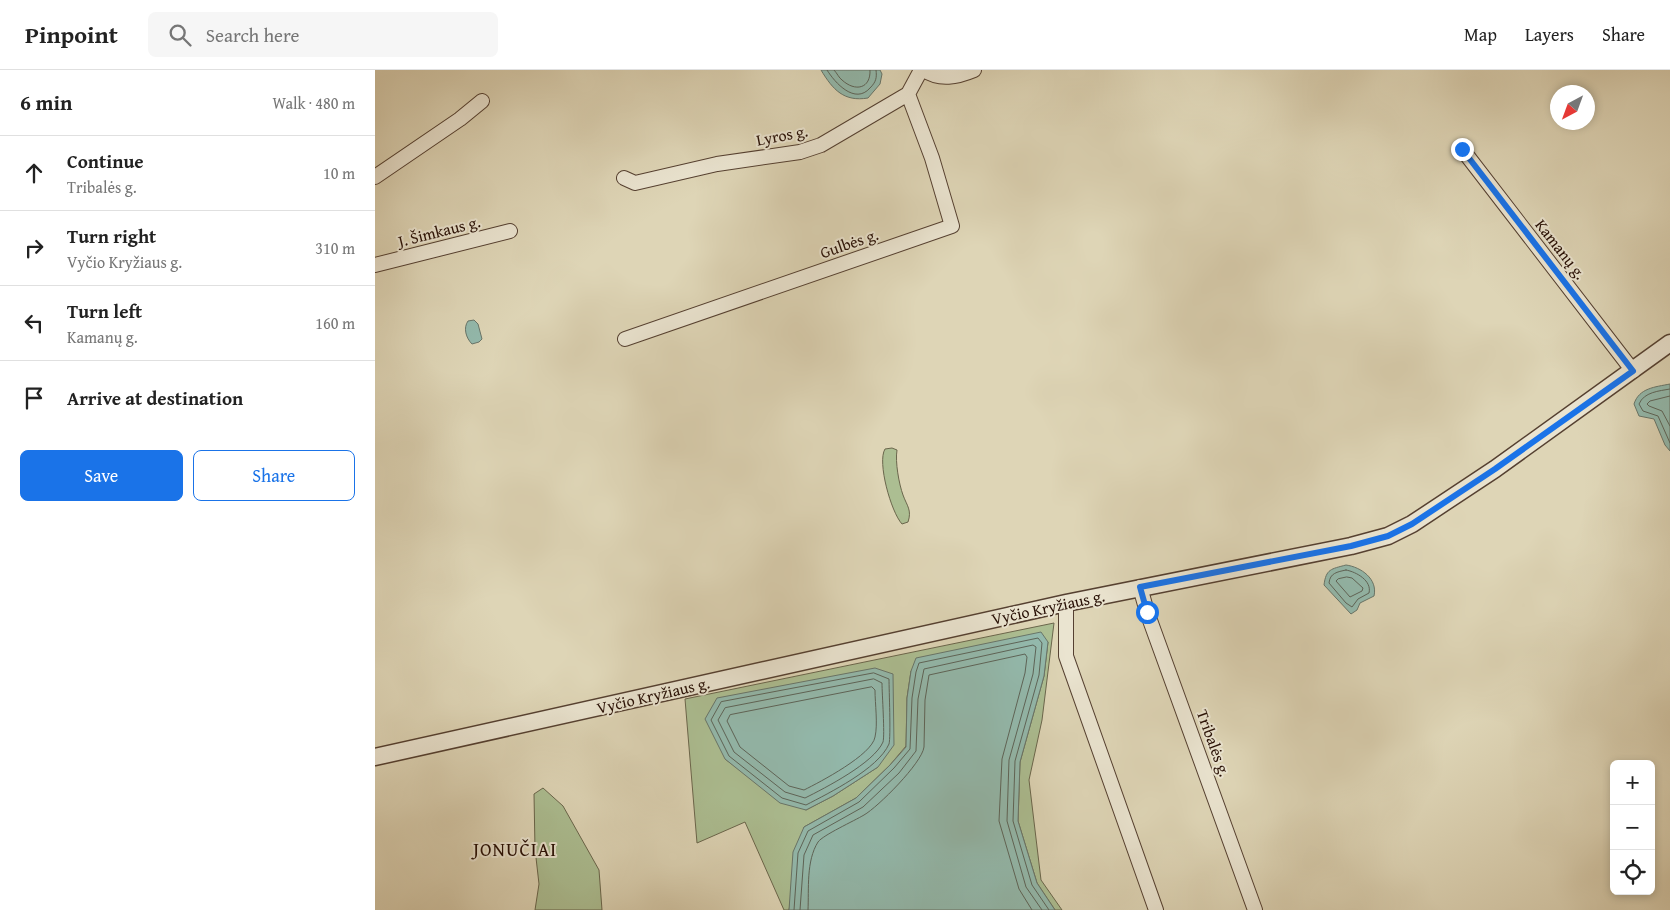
<!DOCTYPE html>
<html lang="en">
<head>
<meta charset="utf-8">
<style>
	body { margin:0; font-family:"Gentium Book Plus",serif; background:#f6f6f6; color:#222 }
	.controls { position:absolute; right:15px; bottom:15px; display:grid; overflow:hidden; border-radius:8px; box-shadow:0 2px 8px #0003 }
	.controls button { width:45px; height:45px; display:grid; place-items:center; padding:0; border:0; border-bottom:1px solid #e0e0e0; background:#fff; color:#222; font:25px sans-serif }
	.compass { position:absolute; left:1175px; top:15px; width:45px; height:45px; border-radius:50%; background:#fff; box-shadow:0 2px 8px #0003; rotate:221deg }
	.stop { position:absolute; width:15px; height:15px; margin:-11px; border:4px solid #1a73e8; border-radius:50%; background:#fff }
	.stop.end { background:#1a73e8; border-color:#fff; box-shadow:0 1px 5px #0008 }
	.list { margin:0; padding:0; list-style:none }
	h2 { display:flex; justify-content:space-between; align-items:center; height:65px; margin:0; padding:0 20px; font-size:21px }
	h2 small { font-size:16px; font-weight:400; color:#767676 }
	.list li { display:grid; grid-template-columns:32px 1fr auto; gap:15px; align-items:center; box-sizing:border-box; height:75px; padding:0 20px; border-top:1px solid #e0e0e0 }
	.list b { display:block; font-size:19px; white-space:nowrap }
	.list p { margin:0; font-size:16px; white-space:nowrap; color:#767676 }
	.list em { font-size:16px; font-style:normal; color:#767676 }
	.actions { display:flex; gap:10px; padding:15px 20px }
	.actions a { flex:1; padding:11px 0; border:1px solid #1a73e8; border-radius:8px; text-align:center; font-size:18px; color:#1a73e8 }
	.actions .main { background:#1a73e8; color:#fff }
	.icon { flex:none; width:28px; height:28px; fill:none; stroke:currentColor; stroke-width:2; stroke-linecap:round; stroke-linejoin:round }
	.map { position:relative; flex:none; width:1295px; height:840px; overflow:hidden }
	header { display:flex; align-items:center; gap:30px; box-sizing:border-box; height:70px; padding:0 25px; background:#fff; border-bottom:1px solid #e0e0e0 }
	header strong { font-size:24px }
	nav { display:flex; gap:28px; margin-inline-start:auto; font-size:18px }
	.search { width:350px; height:45px; background:#f6f6f6; display:flex; align-items:center; gap:12px; box-sizing:border-box; padding:0 18px; border-radius:8px; color:#767676; font-size:19px }
	main { display:flex }
	aside { flex:1; background:#fff }
	.map>svg:first-child { display:block }
</style>
</head>
<body>
<header>
<strong>Pinpoint</strong>
<div class="search"><svg class="icon" aria-label="search" viewBox="0 0 24 24"><circle cx="10" cy="10" r="6"/><path d="M15 15l6 6"/></svg>Search here</div>
<nav><a>Map</a><a>Layers</a><a>Share</a></nav>
</header>
<main>
<aside>
<h2>6 min<small>Walk · 480 m</small></h2>
<ul class="list">
<li><svg class="icon" aria-label="ahead" viewBox="0 0 24 24"><path d="M12 20V5M6 11l6-6 6 6"/></svg><div><b>Continue</b><p>Tribalės g.</p></div><em>10 m</em></li>
<li><svg class="icon" aria-label="right" viewBox="0 0 24 24"><path d="M7 20v-9h11M14 6l5 5-5 5"/></svg><div><b>Turn right</b><p>Vyčio Kryžiaus g.</p></div><em>310 m</em></li>
<li><svg class="icon" aria-label="left" viewBox="0 0 24 24"><path d="M17 20v-9H6M10 6l-5 5 5 5"/></svg><div><b>Turn left</b><p>Kamanų g.</p></div><em>160 m</em></li>
<li><svg class="icon" aria-label="arrive" viewBox="0 0 24 24"><path d="M6 21V4h12l-3 4 3 4H6"/></svg><div><b>Arrive at destination</b></div></li>
</ul>
<div class="actions"><a class="main">Save</a><a>Share</a></div>
</aside>
<div class="map">
<svg width="1295" height="840" viewBox="0 0 1295 840">
	<rect width="100%" height="100%" fill="#ded5b6"/>
	<filter id="stains"><feTurbulence type="fractalNoise" baseFrequency=".004" numOctaves="4"/><feColorMatrix values="0 0 0 0 .2 0 0 0 0 .09 0 0 0 0 .02 0 0 0 .5 -.17"/></filter>
	<radialGradient id="worn" r=".72"><stop offset=".6" stop-color="#630" stop-opacity="0"/><stop offset="1" stop-color="#630" stop-opacity=".3"/></radialGradient>
	<!-- green -->
	<path fill="#acbe92" stroke="#6a664c" fill-rule="evenodd" d="M517 378 522 380C520 392 524 414 528 425 532 436 537 440 533 452L527 454C516 442 502 392 510 379Z
		M679 553 667 650 654 710 666 810 687 840H680L662 813 643 751 645 692 669 606 673 572 536 601 532 628 531 676 515 695 481 728 429 757 414 840H409L370 752 322 773 310 629ZM350 689 503 697 458 726 431 740 369 703Z
		M168 718 188 736 224 800 227 840H160L164 814 160 779 159 724Z"/>
	<!-- water -->
	<path fill="#93b9ac" stroke="#687569" d="M446 0H505L507 4 505 14 493 28C469 32 458 20 446 0Z
		M99 250 103 254 107 269 104 272 97 274C91 268 88 258 93 251Z
		M1295 314V381L1290 375 1279 349 1264 346 1259 334C1264 318 1280 317 1295 314Z
		M971 495C986 497 1003 509 999 526L985 533 982 540 976 544 949 515C951 499 956 499 971 495Z
		M666 562 673 572 669 606 645 692 643 751 662 813 680 840H414L418 782 429 757 481 728 515 695 531 677 532 628 536 601 541 588Z
		M500 598 518 604 519 675 503 697 458 726 431 740 405 733 350 689 330 649 342 628Z"/>
	<g fill="none" stroke-linecap="round" stroke-linejoin="round">
		<!-- shore -->
		<path stroke="#5d6458" stroke-width="1" d="M452 0C460 13 480 35 495 18 501 12 502 8 501 0
			M459 0C462 3 464 8 467 10 480 22 496 19 495 0
			M1295 319C1284 321 1269 322 1264 334L1268 341 1283 346 1295 373
			M1295 326 1275 331 1272 334 1274 336 1287 341 1295 356
			M971 500C982 502 997 511 994 523L983 529 977 537 971 533 954 513C955 503 962 502 971 500Z
			M972 507 977 508 988 518 987 521 975 527 961 511 963 509Z
			M499 603 514 609C514 619 516 667 514 674 503 699 454 723 431 735L407 728 354 686 336 650 346 632Z
			M499 609 507 613C507 624 510 665 508 672 499 693 450 718 430 728L410 722 359 682 343 650 350 638Z
			M497 617 500 620C500 634 503 654 500 667 497 685 445 712 429 720L414 716 365 677 352 651 355 645Z
			M419 840 423 783 433 761 484 732 519 698 535 679 537 628 541 602 544 593 663 568 667 573 664 605 640 691 638 751 657 815 674 840
			M425 840 429 785 438 765 488 737 524 703 541 681 543 629 549 599 658 575 661 577 658 604 634 690 632 751 651 817 667 840
			M433 840C434 819 431 791 443 772 448 765 479 751 489 745 503 737 547 693 549 677L550 630 554 605 650 584 652 587 650 603 627 689 624 751 644 819 657 840"/>
		<defs>
			<path id="minor" d="M549 0C565 11 582 7 599 0
				M1087 79 1258 301
				M0 107 85 49 107 31
				M249 108 260 113 342 94 425 82 446 75 533 24 546 0
				M0 195 135 161
				M250 269 577 156 557 88 533 24
				M765 517 772 542 880 840
				M691 533V586L781 840"/>
			<path id="tertiary" d="M0 687 691 533 976 476 1013 466 1037 454 1120 399 1295 273"/>
		</defs>
		<!-- minor casing -->
		<use href="#minor" stroke="#554031" stroke-width="16"/>
		<!-- tertiary casing -->
		<use href="#tertiary" stroke="#554031" stroke-width="19"/>
		<!-- minor -->
		<use href="#minor" stroke="#eae4d0" stroke-width="14"/>
		<!-- tertiary -->
		<use href="#tertiary" stroke="#eae4d0" stroke-width="16"/>
	</g>
	<g fill="none" stroke-linecap="round" stroke-linejoin="round">
		<!-- route -->
		<path stroke="#1a73e8" stroke-width="6" d="M772 542 765 517 976 476 1013 466 1037 454 1120 399 1258 301 1087 79"/>
	</g>
	<g text-anchor="middle" stroke-width="4" stroke-linejoin="round" paint-order="stroke">
		<!-- street labels -->
		<g font-size="16" fill="#270f05" stroke="#eae4d0">
			<text transform="translate(407 65) rotate(-11)" y="6">Lyros g.</text>
			<text transform="translate(64 161) rotate(-14)" y="6">J. Šimkaus g.</text>
			<text transform="translate(474 173) rotate(-19)" y="6">Gulbės g.</text>
			<text transform="translate(1186 179) rotate(52)" y="6">Kamanų g.</text>
			<text transform="translate(673 537) rotate(-12)" y="6">Vyčio Kryžiaus g.</text>
			<text transform="translate(278 625) rotate(-13)" y="6">Vyčio Kryžiaus g.</text>
			<text transform="translate(839 673) rotate(70)" y="6">Tribalės g.</text>
		</g>
		<!-- quarter labels -->
		<g font-size="19" letter-spacing="1" fill="#270f05" stroke="#eae4d0">
			<text x="140" y="786">JONUČIAI</text>
		</g>
	</g>
	<rect width="100%" height="100%" filter="url(#stains)"/>
	<rect width="100%" height="100%" fill="url(#worn)"/>
</svg>
<div class="controls">
<button>+</button>
<button>−</button>
<button><svg class="icon" aria-label="locate" viewBox="0 0 24 24"><circle cx="12" cy="12" r="6"/><path d="M12 2v4M12 18v4M2 12h4M18 12h4"/></svg></button>
</div>
<svg class="compass" viewBox="-18 -18 36 36"><path d="M0-13l5 13h-10z" fill="#e53935"/><path d="M0 13l5-13h-10z" fill="#767676"/></svg>
<div class="stop" style="left:772px;top:542px"></div>
<div class="stop end" style="left:1087px;top:79px"></div>
</div>
</main>
</body>
</html>
